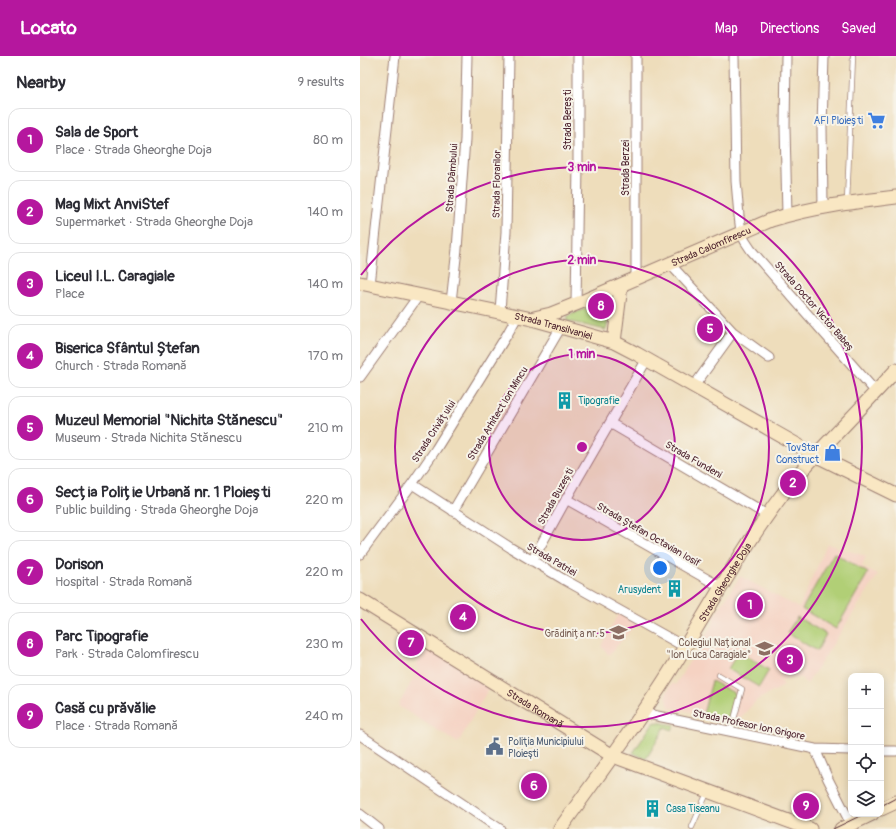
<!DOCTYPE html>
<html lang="en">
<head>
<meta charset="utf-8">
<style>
	body { margin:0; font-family:Pangolin,sans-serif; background:#f7f7f7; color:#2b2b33 }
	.controls { position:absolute; right:12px; bottom:12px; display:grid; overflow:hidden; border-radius:8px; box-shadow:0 2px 10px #0003 }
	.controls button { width:36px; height:36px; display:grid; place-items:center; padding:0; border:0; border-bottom:1px solid #e1e1e2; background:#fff; color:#2b2b33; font:20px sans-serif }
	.you { position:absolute; left:300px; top:512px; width:14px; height:14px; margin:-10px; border:3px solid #fff; border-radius:50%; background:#1a73e8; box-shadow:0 0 0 6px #1a73e833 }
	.badge { display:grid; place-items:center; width:26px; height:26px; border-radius:50%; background:#b5179e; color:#fff; font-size:13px; font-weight:700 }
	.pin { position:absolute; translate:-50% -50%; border:2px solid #fff; box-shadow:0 1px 4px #0006 }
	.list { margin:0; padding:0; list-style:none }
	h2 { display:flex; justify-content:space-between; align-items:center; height:52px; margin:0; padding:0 16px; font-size:17px }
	h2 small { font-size:13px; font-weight:400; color:#7c7c81 }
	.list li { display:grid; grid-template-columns:26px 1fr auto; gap:12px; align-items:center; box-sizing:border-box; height:64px; margin:0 8px 8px; padding:0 8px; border:1px solid #e1e1e2; border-radius:12px }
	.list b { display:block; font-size:15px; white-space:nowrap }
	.list p { margin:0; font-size:13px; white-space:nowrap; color:#7c7c81 }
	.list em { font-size:13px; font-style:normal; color:#7c7c81 }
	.icon { flex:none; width:22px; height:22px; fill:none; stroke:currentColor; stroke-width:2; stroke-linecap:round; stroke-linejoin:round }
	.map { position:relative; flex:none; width:536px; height:773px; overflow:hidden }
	header { display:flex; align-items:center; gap:24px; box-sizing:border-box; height:56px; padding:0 20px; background:#b5179e; color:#fff }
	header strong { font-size:19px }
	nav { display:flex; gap:22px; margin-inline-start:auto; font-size:14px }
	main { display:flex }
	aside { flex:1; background:#fff }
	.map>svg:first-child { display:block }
</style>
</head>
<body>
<header>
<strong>Locato</strong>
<nav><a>Map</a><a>Directions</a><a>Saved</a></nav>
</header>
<main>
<aside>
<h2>Nearby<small>9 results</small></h2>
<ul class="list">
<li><span class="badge">1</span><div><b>Sala de Sport</b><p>Place · Strada Gheorghe Doja</p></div><em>80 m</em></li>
<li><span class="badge">2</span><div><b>Mag Mixt AnviStef</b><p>Supermarket · Strada Gheorghe Doja</p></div><em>140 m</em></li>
<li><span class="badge">3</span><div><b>Liceul I.L. Caragiale</b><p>Place</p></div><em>140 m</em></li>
<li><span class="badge">4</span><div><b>Biserica Sfântul Ștefan</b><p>Church · Strada Romană</p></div><em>170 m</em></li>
<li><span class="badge">5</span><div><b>Muzeul Memorial &quot;Nichita Stănescu&quot;</b><p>Museum · Strada Nichita Stănescu</p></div><em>210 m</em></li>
<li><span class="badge">6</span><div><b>Secția Poliție Urbană nr. 1 Ploiești</b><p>Public building · Strada Gheorghe Doja</p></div><em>220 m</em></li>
<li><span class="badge">7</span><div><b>Dorison</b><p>Hospital · Strada Romană</p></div><em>220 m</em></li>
<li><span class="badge">8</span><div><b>Parc Tipografie</b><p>Park · Strada Calomfirescu</p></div><em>230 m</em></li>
<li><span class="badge">9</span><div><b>Casă cu prăvălie</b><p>Place · Strada Romană</p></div><em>240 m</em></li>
</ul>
</aside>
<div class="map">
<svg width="536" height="773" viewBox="0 0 536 773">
	<rect width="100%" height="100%" fill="#f7f3e8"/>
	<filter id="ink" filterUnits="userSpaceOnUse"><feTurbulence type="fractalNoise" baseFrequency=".025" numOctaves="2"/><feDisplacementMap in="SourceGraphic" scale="8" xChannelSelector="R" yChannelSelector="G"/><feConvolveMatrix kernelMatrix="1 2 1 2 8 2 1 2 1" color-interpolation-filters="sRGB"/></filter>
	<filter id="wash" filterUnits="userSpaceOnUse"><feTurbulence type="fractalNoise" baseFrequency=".012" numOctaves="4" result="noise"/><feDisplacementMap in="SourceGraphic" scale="16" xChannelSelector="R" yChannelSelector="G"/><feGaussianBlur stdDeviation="0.9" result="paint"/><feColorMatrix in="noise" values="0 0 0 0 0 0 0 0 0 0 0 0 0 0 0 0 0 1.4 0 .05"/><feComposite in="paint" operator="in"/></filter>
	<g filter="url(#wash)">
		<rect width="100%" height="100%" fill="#edb"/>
		<!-- built -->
		<path fill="#f5d2c2" d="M467 488 506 500 502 511 518 519 447 628 440 621 436 623 434 622 421 625 424 630 397 644 376 666 309 651 306 638 312 627 316 629 317 626 355 564 353 562 380 520 439 552Z
			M259 557 277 567 249 599 241 590Z
			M67 591 130 630 98 687 38 650 59 612 56 609Z"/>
		<!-- green -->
		<path fill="#b1cf76" stroke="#7e7750" d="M254 240 246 274 207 265 208 260Z
			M361 268 368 276 358 290 350 284Z
			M474 497 508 517 476 573 442 553Z
			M437 561 466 578 457 595 427 577Z
			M378 596 409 614 399 631 368 613Z
			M352 625 376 638 369 664 343 658Z
			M296 666 315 669 312 674 305 671 286 703 273 697 293 667Z"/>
	</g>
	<g filter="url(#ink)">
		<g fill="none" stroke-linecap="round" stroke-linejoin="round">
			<defs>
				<path id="lane" d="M487 146 493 0
					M359 619 382 633 371 675
					M332 771 347 737"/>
				<path id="street" d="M276 0V223
					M374 0 376 125 379 160 381 176 385 185 391 194 516 336
					M426 0 425 71 427 159
					M463 151 462 71 464 0
					M310 208 373 276 409 302
					M10 229 35 0
					M91 246 97 193 105 83 107 0
					M216 249 218 107V0
					M140 255 146 176 149 0
					M0 321 59 239
					M334 330 373 276
					M250 367 407 459
					M52 428 151 492 203 523 325 591
					M206 443 361 531
					M93 455 201 271
					M0 498 52 428 76 393 148 277 158 259
					M172 505 218 422 287 303
					M283 657 455 693 491 694
					M0 679 140 773
					M455 693 468 723 491 768
					M521 695H536
					M0 758 19 773"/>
				<g id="secondary">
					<path id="s1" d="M0 227 172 263 254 286 277 298 455 399 536 439"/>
					<path id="s2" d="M174 262 191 258 226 244 411 164C452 151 494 146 536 141"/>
					<path d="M254 286 261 230"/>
					<path id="s3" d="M0 544 253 700 450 773"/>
					<path d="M521 753 536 746"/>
					<path id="s4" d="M200 773C237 721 275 671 309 617 346 558 380 495 422 439 437 418 456 399 474 380 495 358 516 336 536 314"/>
					<path d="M481 773 512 758"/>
				</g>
			</defs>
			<!-- lane casing -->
			<use href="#lane" stroke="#9c7e73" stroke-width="6"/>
			<!-- street casing -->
			<use href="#street" stroke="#9c7e73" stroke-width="11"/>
			<!-- secondary casing -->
			<use href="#secondary" stroke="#9c7e73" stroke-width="15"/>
			<!-- lane -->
			<use href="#lane" stroke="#fff" stroke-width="4.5"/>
			<!-- street -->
			<use href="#street" stroke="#fff" stroke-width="9"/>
			<!-- secondary -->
			<use href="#secondary" stroke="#f9e7c3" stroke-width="13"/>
			<!-- tram -->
			<path stroke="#4a1f2b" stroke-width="1" d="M521 750 536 742
				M473 773 504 758"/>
		</g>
	</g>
	<!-- distance rings -->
	<circle cx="222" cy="391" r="93" fill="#b5179e" fill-opacity=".12"/>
	<g fill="none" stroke="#b5179e" stroke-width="2">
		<circle cx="222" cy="391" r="93"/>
		<circle cx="222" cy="391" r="187"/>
		<path d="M1 219A280 280 0 1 1 1 563"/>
	</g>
	<!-- icons -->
	<defs>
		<symbol id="supermarket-bare" viewBox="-9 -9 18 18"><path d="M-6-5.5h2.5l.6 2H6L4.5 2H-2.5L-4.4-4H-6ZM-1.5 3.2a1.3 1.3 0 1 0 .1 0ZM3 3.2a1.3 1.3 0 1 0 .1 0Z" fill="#3f7fe0" stroke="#f7f3e8" stroke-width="2.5" paint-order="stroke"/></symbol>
		<symbol id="building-bare" viewBox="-9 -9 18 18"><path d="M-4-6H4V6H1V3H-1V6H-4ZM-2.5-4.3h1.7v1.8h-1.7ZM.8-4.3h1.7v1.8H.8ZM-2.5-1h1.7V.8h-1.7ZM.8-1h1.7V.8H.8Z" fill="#0f9aa8" stroke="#f7f3e8" stroke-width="2.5" paint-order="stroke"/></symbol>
		<symbol id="shop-bare" viewBox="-9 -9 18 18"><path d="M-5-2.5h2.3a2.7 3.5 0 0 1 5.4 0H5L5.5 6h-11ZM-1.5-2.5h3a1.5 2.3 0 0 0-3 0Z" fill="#3f7fe0" stroke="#f7f3e8" stroke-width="2.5" paint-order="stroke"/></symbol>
		<symbol id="school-bare" viewBox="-9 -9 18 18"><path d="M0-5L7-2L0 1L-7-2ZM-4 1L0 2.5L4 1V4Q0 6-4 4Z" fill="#8d6e63" stroke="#f7f3e8" stroke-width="2.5" paint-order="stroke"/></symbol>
		<symbol id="civic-bare" viewBox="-9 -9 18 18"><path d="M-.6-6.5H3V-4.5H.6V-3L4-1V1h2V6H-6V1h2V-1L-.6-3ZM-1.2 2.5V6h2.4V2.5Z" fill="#5c6f8a" stroke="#f7f3e8" stroke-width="2.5" paint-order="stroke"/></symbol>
	</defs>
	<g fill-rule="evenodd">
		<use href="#supermarket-bare" x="504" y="52" width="25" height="25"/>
		<use href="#building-bare" x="192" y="332" width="25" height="25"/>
		<use href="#shop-bare" x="460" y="384" width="25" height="25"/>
		<use href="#building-bare" x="302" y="520" width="25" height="25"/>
		<use href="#school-bare" x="246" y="564" width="25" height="25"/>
		<use href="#school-bare" x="392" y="580" width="25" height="25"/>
		<use href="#civic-bare" x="122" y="678" width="25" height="25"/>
		<use href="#building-bare" x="280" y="740" width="25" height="25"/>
	</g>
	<g text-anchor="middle" stroke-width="4" stroke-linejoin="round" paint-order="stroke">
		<!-- street labels -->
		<g font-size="10" fill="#4a1f2b" stroke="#f7f3e8">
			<text transform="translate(207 64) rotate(-90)" y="4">Strada Berești</text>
			<text transform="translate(265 112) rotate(-90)" y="4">Strada Berzei</text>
			<text transform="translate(91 122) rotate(-86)" y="4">Strada Dâmbului</text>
			<text transform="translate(136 128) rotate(-89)" y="4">Strada Florarilor</text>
			<text dy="4" stroke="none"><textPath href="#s2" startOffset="191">Strada Calomfirescu</textPath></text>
			<text transform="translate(455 250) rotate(49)" y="4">Strada Doctor Victor Babeș</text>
			<text dy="4" stroke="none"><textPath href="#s1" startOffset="198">Strada Transilvaniei</textPath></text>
			<text transform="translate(137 357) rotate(-59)" y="4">Strada Arhitect Ion Mincu</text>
			<text transform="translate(73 375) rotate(-57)" y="4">Strada Crivățului</text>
			<text transform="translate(334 403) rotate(30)" y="4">Strada Fundeni</text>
			<text transform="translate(195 440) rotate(-61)" y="4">Strada Buzești</text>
			<text transform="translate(289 478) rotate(30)" y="4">Strada Ștefan Octavian Iosif</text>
			<text transform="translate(192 503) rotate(30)" y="4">Strada Patriei</text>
			<text dy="4" stroke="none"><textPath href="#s4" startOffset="297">Strada Gheorghe Doja</textPath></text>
			<text dy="4" stroke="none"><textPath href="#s3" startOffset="206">Strada Romană</textPath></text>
			<text transform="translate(389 668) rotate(12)" y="4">Strada Profesor Ion Grigore</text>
		</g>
		<!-- shop labels -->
		<g font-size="10" fill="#366cbe" stroke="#f7f3e8" text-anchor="end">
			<text x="503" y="68">AFI Ploiești</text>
			<text x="459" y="395">TovStar<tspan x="459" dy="12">Construct</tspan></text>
		</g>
		<!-- culture labels -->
		<g font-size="10" fill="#0d838f" stroke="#f7f3e8" text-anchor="start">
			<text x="218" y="348">Tipografie</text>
			<text x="301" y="537" text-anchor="end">Arusydent</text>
			<text x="306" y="756">Casa Tiseanu</text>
		</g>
		<!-- education labels -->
		<g font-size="10" fill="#785e54" stroke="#f7f3e8" text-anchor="end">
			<text x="245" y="581">Grădinița nr. 5</text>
			<text x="391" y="590">Colegiul Național<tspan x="391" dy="12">"Ion Luca Caragiale"</tspan></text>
		</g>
		<!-- service labels -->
		<g font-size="10" fill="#4e5e75" stroke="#f7f3e8" text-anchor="start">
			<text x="148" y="689">Poliţia Municipiului<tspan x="148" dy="12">Ploieşti</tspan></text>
		</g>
	</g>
	<circle cx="222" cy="391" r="6" fill="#b5179e" stroke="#f7f3e8" stroke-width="2"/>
	<g font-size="12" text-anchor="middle" font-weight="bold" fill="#b5179e" stroke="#f7f3e8" stroke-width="4" stroke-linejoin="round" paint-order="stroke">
		<text x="222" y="115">3 min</text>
		<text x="222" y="208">2 min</text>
		<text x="222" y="302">1 min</text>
	</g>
</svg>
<div class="controls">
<button>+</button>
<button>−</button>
<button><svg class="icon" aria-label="locate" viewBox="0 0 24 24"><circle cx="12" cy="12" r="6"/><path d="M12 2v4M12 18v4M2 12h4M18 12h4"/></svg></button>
<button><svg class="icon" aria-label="layers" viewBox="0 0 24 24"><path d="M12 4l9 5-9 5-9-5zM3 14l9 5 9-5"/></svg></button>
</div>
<div class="you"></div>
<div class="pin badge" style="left:390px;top:549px">1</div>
<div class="pin badge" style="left:433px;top:427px">2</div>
<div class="pin badge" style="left:430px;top:604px">3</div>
<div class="pin badge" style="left:103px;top:561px">4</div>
<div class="pin badge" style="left:350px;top:273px">5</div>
<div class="pin badge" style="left:174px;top:730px">6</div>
<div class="pin badge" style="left:51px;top:587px">7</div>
<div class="pin badge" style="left:241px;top:250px">8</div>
<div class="pin badge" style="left:446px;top:750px">9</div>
</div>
</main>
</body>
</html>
